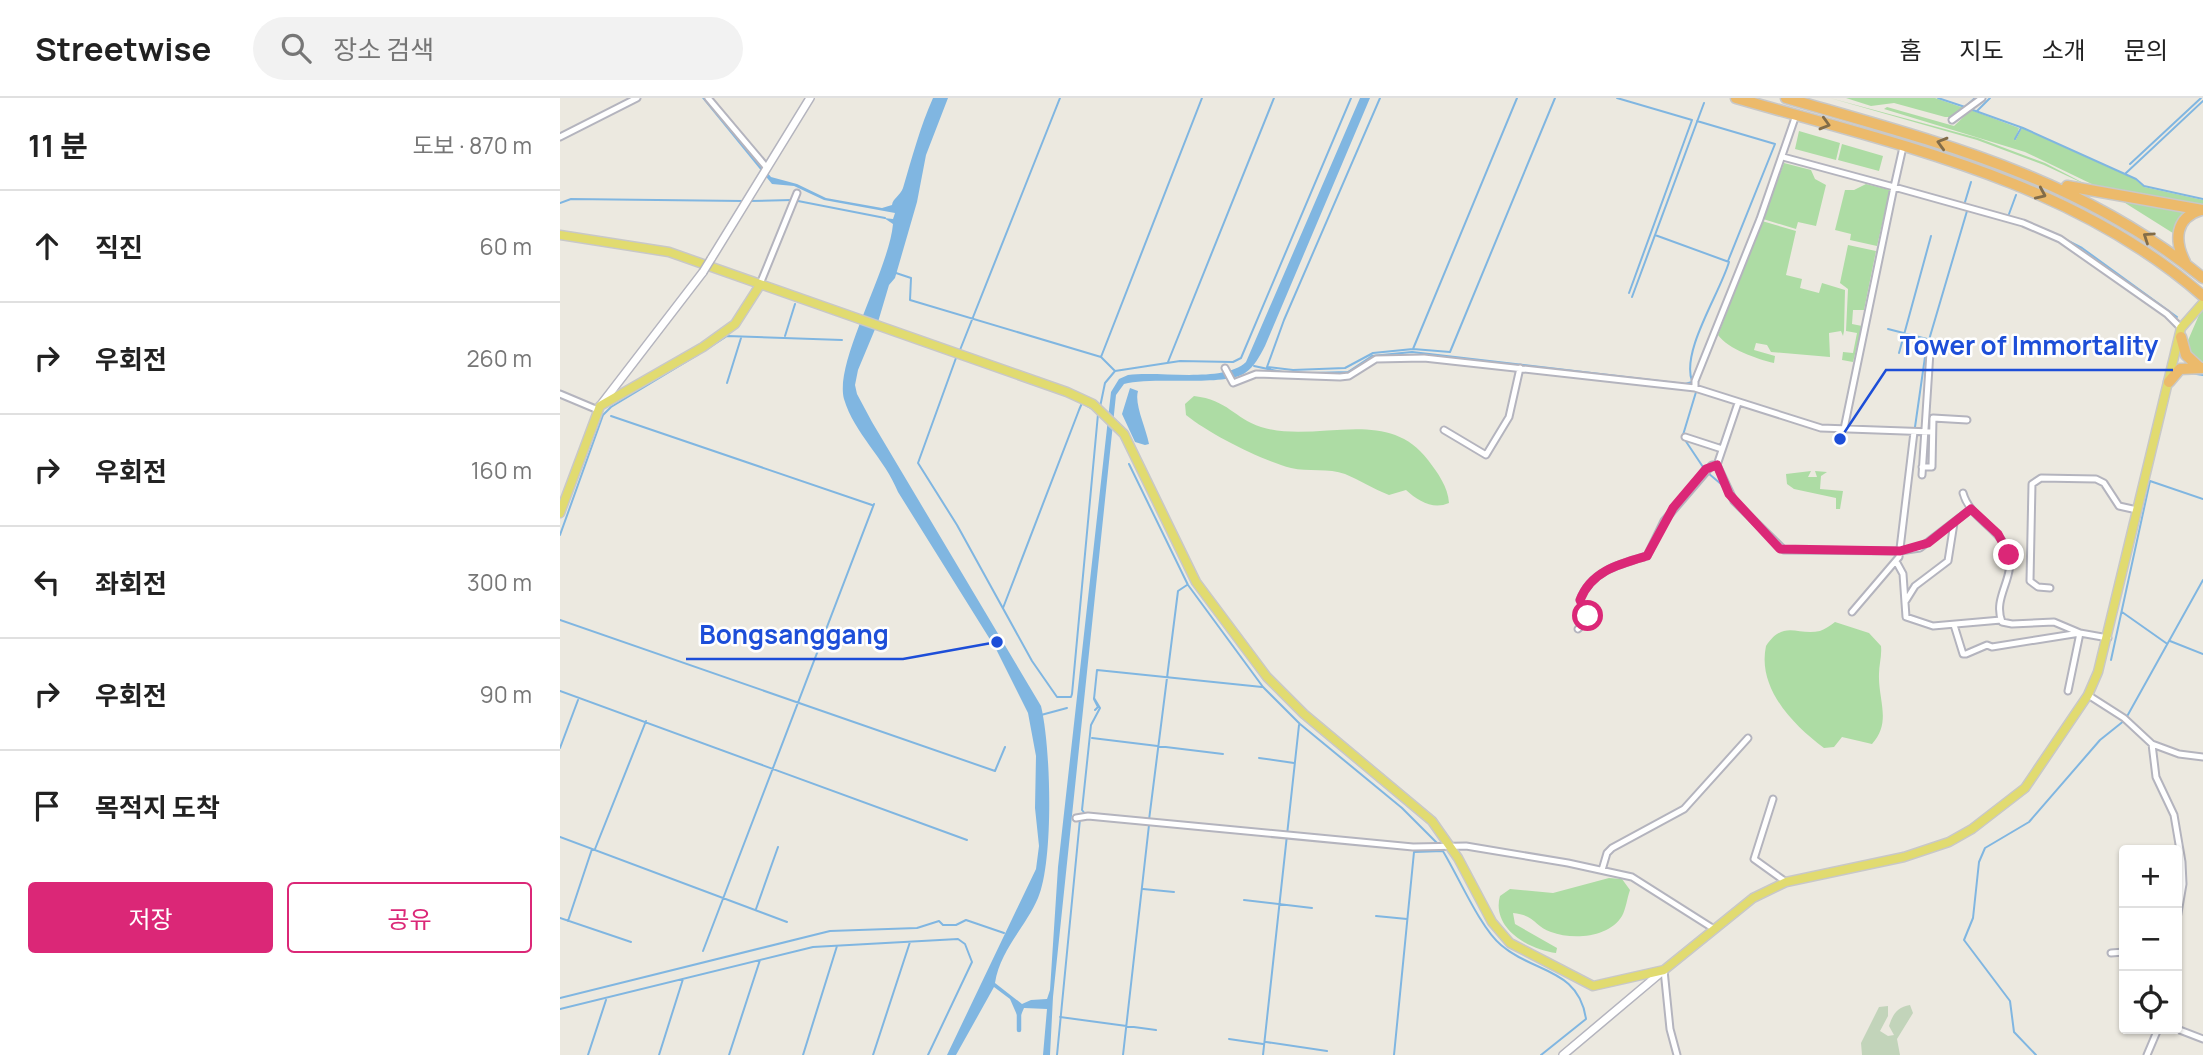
<!DOCTYPE html>
<html lang="ko">
<head>
<meta charset="utf-8">
<style>
	body { margin:0; font-family:Manrope,"Noto Sans KR",sans-serif; background:#f2f2f2; color:#222 }
	.controls { position:absolute; right:21px; bottom:21px; display:grid; overflow:hidden; border-radius:7px; box-shadow:0 2px 5px #0004 }
	.controls button { width:63px; height:63px; display:grid; place-items:center; padding:0; border:0; border-bottom:2px solid #e0e0e0; background:#fff; color:#222; font:35px sans-serif }
	.stop { position:absolute; width:21px; height:21px; margin:-16px; border:5px solid #db2777; border-radius:50%; background:#fff }
	.stop.end { background:#db2777; border-color:#fff; box-shadow:0 2px 7px #0008 }
	.list { margin:0; padding:0; list-style:none }
	h2 { display:flex; justify-content:space-between; align-items:center; height:91px; margin:0; padding:0 28px; font-size:30px }
	h2 small { font-size:23px; font-weight:400; color:#767676 }
	.list li { display:grid; grid-template-columns:46px 1fr auto; gap:21px; align-items:center; box-sizing:border-box; height:112px; padding:0 28px; border-top:2px solid #e0e0e0 }
	.list b { display:block; font-size:26px; white-space:nowrap }
	.list em { font-size:23px; font-style:normal; color:#767676 }
	.actions { display:flex; gap:14px; padding:21px 28px }
	.actions a { flex:1; padding:16px 0; border:2px solid #db2777; border-radius:7px; text-align:center; font-size:24px; color:#db2777 }
	.actions .main { background:#db2777; color:#fff }
	.icon { flex:none; width:38px; height:38px; fill:none; stroke:currentColor; stroke-width:2; stroke-linecap:round; stroke-linejoin:round }
	.map { position:relative; flex:none; width:1643px; height:957px; overflow:hidden }
	header { display:flex; align-items:center; gap:42px; box-sizing:border-box; height:98px; padding:0 35px; background:#fff; border-bottom:2px solid #e0e0e0 }
	header strong { font-size:33px }
	nav { display:flex; gap:38px; margin-inline-start:auto; font-size:24px }
	.search { width:490px; height:63px; background:#f2f2f2; display:flex; align-items:center; gap:18px; box-sizing:border-box; padding:0 24px; border-radius:38px; color:#767676; font-size:26px }
	main { display:flex }
	aside { flex:1; background:#fff }
	.map>svg:first-child { display:block }
</style>
</head>
<body>
<header>
<strong>Streetwise</strong>
<div class="search"><svg class="icon" aria-label="search" viewBox="0 0 24 24"><circle cx="10" cy="10" r="6"/><path d="M15 15l6 6"/></svg>장소 검색</div>
<nav><a>홈</a><a>지도</a><a>소개</a><a>문의</a></nav>
</header>
<main>
<aside>
<h2>11 분<small>도보 · 870 m</small></h2>
<ul class="list">
<li><svg class="icon" aria-label="ahead" viewBox="0 0 24 24"><path d="M12 20V5M6 11l6-6 6 6"/></svg><div><b>직진</b></div><em>60 m</em></li>
<li><svg class="icon" aria-label="right" viewBox="0 0 24 24"><path d="M7 20v-9h11M14 6l5 5-5 5"/></svg><div><b>우회전</b></div><em>260 m</em></li>
<li><svg class="icon" aria-label="right" viewBox="0 0 24 24"><path d="M7 20v-9h11M14 6l5 5-5 5"/></svg><div><b>우회전</b></div><em>160 m</em></li>
<li><svg class="icon" aria-label="left" viewBox="0 0 24 24"><path d="M17 20v-9H6M10 6l-5 5 5 5"/></svg><div><b>좌회전</b></div><em>300 m</em></li>
<li><svg class="icon" aria-label="right" viewBox="0 0 24 24"><path d="M7 20v-9h11M14 6l5 5-5 5"/></svg><div><b>우회전</b></div><em>90 m</em></li>
<li><svg class="icon" aria-label="arrive" viewBox="0 0 24 24"><path d="M6 21V4h12l-3 4 3 4H6"/></svg><div><b>목적지 도착</b></div></li>
</ul>
<div class="actions"><a class="main">저장</a><a>공유</a></div>
</aside>
<div class="map">
<svg width="1643" height="957" viewBox="0 0 1643 957">
	<rect width="100%" height="100%" fill="#ece9e0"/>
	<!-- green -->
	<path fill="#addca4" d="M1270 0 1418 40 1485 65 1533 90 1484 67 1417 42Z
		M1286 0H1375L1407 11 1394 19H1385L1334 5 1311 8Z
		M1327 9 1394 28 1411 12 1459 30 1455 43 1462 30 1575 81 1584 89 1643 102V108L1540 90 1465 54 1324 11Z
		M1239 33 1280 45 1276 62 1235 51Z
		M1282 46 1323 58 1319 73 1278 62Z
		M1224 65 1251 72 1255 81 1266 87 1256 128 1238 124 1236 131 1203 121Z
		M1306 86 1330 92 1317 148 1290 142 1291 136 1275 132 1285 92H1294Z
		M1554 98 1632 112 1616 137Z
		M1202 123 1236 133 1226 177 1242 181 1240 190 1259 195 1262 185 1285 192 1284 233 1283 238 1281 233 1269 235 1270 259 1211 254 1207 247 1196 245 1194 252 1215 258 1214 265C1197 261 1168 251 1158 237Z
		M1288 147 1316 153 1304 212H1293L1292 226 1302 228 1293 264 1282 262 1283 254 1293 255 1297 235 1286 233 1288 191 1280 185Z
		M1642 210 1643 211V266L1632 258 1626 247Z
		M634 298C668 302 674 320 701 329 757 346 827 307 868 362 878 375 888 389 889 405 873 412 858 403 846 392L829 397C813 391 800 382 785 376 769 370 748 374 731 370 701 362 651 337 626 317L625 306Z
		M1251 373 1248 379H1257L1255 373 1267 374 1261 378 1260 391 1283 393 1280 411H1276V400L1234 391 1227 386 1226 376Z
		M1275 524 1309 535 1321 548C1322 558 1319 567 1319 576 1318 602 1332 624 1312 646L1282 639 1274 649 1264 650C1233 627 1197 590 1206 548 1224 521 1237 538 1260 533 1265 531 1271 527 1275 524Z
		M1049 780 1062 781 1070 792C1067 800 1066 811 1062 818 1049 840 1012 842 991 834 975 829 975 817 953 815L955 826 997 850 996 855C969 852 931 830 940 798L950 791 993 795Z"/>
	<!-- cemetery -->
	<path fill="#c2d4ba" d="M1350 907 1353 915 1337 941 1340 957H1302L1301 945 1319 909 1328 908V918L1320 933 1328 938 1334 937 1329 928C1333 916 1337 909 1350 907Z"/>
	<!-- water -->
	<path fill="#80b6e1" d="M142 0H145L211 79 237 86 266 100 322 110 332 107C333 100 340 98 343 90 352 60 360 29 373 0H388L366 57 357 104 335 180 329 187 318 224 298 272 295 287 297 296 312 324 481 608C491 649 494 762 478 800 465 830 440 852 435 885L462 906 471 902 487 901 490 892 498 769 551 294 559 281 568 277C601 273 664 285 686 264L800 0H810L705 248C700 258 694 269 685 275 665 289 593 278 564 286L556 297 493 899 490 957H483L487 911 464 910 461 917H457L450 901 434 889 396 957H387L476 771 479 748 475 710 476 658 468 615 436 551 338 394C325 361 294 335 284 301 274 264 329 172 333 126L324 120 333 121 335 115 264 102 234 88 212 86Z
		M570 290 578 293C574 306 586 330 589 346L585 347 575 344 562 316Z"/>
	<g fill="none" stroke-linecap="round" stroke-linejoin="round">
		<!-- stream -->
		<path stroke="#80b6e1" stroke-width="2" d="M820 0 724 222 707 269 733 272 785 270 813 255 853 251 890 254 995 0
			M1057 0 1132 22 1069 195
			M1378 0 1405 9
			M1406 8 1415 0
			M1410 11 1463 30 1576 81 1584 88 1643 101
			M1417 13 1430 0
			M1137 23 1215 46 1168 163
			M1455 41 1461 30
			M1570 66 1641 0
			M1566 75 1643 3
			M189 103 232 102
			M238 103 325 120
			M1405 104 1411 84
			M0 105 11 101 183 103
			M1449 116 1456 97
			M1487 132 1522 150 1617 219
			M1095 137 1169 164C1160 195 1121 253 1132 283
			M336 175 351 180 350 202 541 259 555 273
			M1072 199 1144 5
			M1328 231 1367 241
			M225 238 235 206
			M147 251 167 238 282 242
			M853 251 957 0
			M400 252 500 0
			M1339 255 1371 138
			M541 259 642 0
			M396 260 358 365 397 427 472 563 497 599H511L512 596 538 316
			M608 264 714 0
			M694 268 722 274
			M752 275 788 274 812 258 852 254 1125 286 1132 284
			M1630 275 1643 277
			M167 285 181 240
			M540 309 545 285 555 273 620 263 673 264 681 260 791 0
			M51 318 312 407
			M1355 329 1366 252 1407 113
			M1123 337 1136 294
			M1125 342 1145 372
			M569 366 628 487 703 589 740 626 842 710 877 745
			M1148 375 1161 386 1175 408
			M0 437 43 317 51 309 139 256
			M443 510 519 312 522 305 534 312
			M1562 514 1606 545
			M0 522 435 673 445 649
			M1610 543 1643 556
			M1551 562 1590 383 1643 401
			M0 593 407 742
			M535 612 538 609 534 601 537 572 702 589
			M481 617 507 610
			M532 640 663 656
			M0 650 18 602
			M699 660 734 665
			M526 717 522 712 531 627 540 610 534 600
			M589 722 618 493 627 487
			M0 739 227 824
			M881 750C897 775 920 830 941 847 973 875 1019 870 1026 921L981 957
			M35 751 86 623
			M583 791 614 794
			M684 802 752 810
			M196 811 218 749
			M816 818 847 821
			M0 820 71 844
			M8 823 32 751
			M143 853 314 406
			M0 900 270 833 357 830 379 823 383 827H396L406 822 444 835
			M0 911 253 849 398 841 405 846 412 864 368 957
			M500 919 596 932
			M669 941 703 946
			M706 944 767 953
			M28 957 46 902
			M99 957 123 881
			M169 957 200 862
			M243 957 277 848
			M313 957 350 844
			M497 957 520 721
			M563 957 589 727
			M703 957 739 627
			M834 957 854 754 883 753
			M1476 957 1454 934 1450 903 1404 842 1413 820 1419 764 1425 750 1469 724 1540 642 1565 622 1643 482"/>
		<!-- canal -->
		<path stroke="#80b6e1" stroke-width="4.5" d="M459 912V932"/>
		<defs>
			<path id="street" d="M148 0 207 70
				M1392 22 1422 0
				M0 39 77 0
				M1223 59 1334 89 1343 49
				M200 186 237 95
				M665 270 673 285 696 276 780 279 789 278 816 261 864 260 1135 290 1261 330 1372 334
				M1135 290V283L1200 121 1236 17
				M0 296 38 312
				M1284 331 1334 89 1463 125 1500 141 1607 216 1621 230
				M884 332 926 357 949 319 960 270
				M1125 339 1162 351
				M1157 367 1178 305
				M1362 369H1372L1373 320 1407 322
				M1362 377 1370 254
				M1403 395C1410 421 1440 429 1448 455 1456 480 1432 499 1442 524L1452 526 1494 524 1520 535 1548 540
				M1337 465 1343 476 1346 519 1373 528 1441 522
				M1490 490 1478 489 1470 483 1472 386 1481 380 1536 381 1544 385 1559 408 1577 412
				M1345 504 1355 488 1388 463 1394 425
				M1292 514 1339 459 1354 334
				M1394 527 1403 556H1406L1427 547 1432 549 1520 535
				M1018 531 1029 521 1020 502C1031 473 1059 466 1087 458L1104 423 1152 367H1157L1174 403 1224 452 1340 453 1360 450 1411 411
				M1508 593 1520 535
				M1528 597 1564 620 1592 646 1596 679 1614 717 1622 764 1623 786 1617 821
				M1592 646 1619 656 1643 659
				M1213 701 1194 761 1226 784
				M516 720 528 718 853 749 906 748 1008 765 1072 779 1154 831
				M1042 772 1047 755 1052 750 1124 711 1188 640
				M1551 855 1564 854
				M1104 872 1110 931 1117 957
				M1617 931 1643 941
				M1587 957 1598 931"/>
			<path id="secondary" d="M151 161 250 0
				M40 308 143 174
				M1003 957 1104 872"/>
			<path id="primary" d="M0 137 109 154 507 294 533 306 564 336 636 484 707 579 744 616 872 723 898 760 932 824 950 845 1033 888 1104 872 1193 800 1226 784 1344 759 1389 744 1412 731 1465 690 1528 597 1538 574 1621 230 1643 205
				M0 415 40 308 143 249 175 226 200 187"/>
			<path id="highway" d="M1176 0C1339 47 1512 83 1643 198
				M1226 0C1377 44 1518 78 1643 180
				M1507 88 1643 112
				M1625 164C1614 142 1615 120 1641 112
				M1621 239 1626 257 1639 269
				M1609 284 1620 271 1643 270"/>
		</defs>
		<!-- street casing -->
		<use href="#street" stroke="#b4b4be" stroke-width="9"/>
		<!-- secondary casing -->
		<use href="#secondary" stroke="#b4b4be" stroke-width="10"/>
		<!-- primary casing -->
		<use href="#primary" stroke="#c8c8c8" stroke-width="11"/>
		<!-- highway casing -->
		<use href="#highway" stroke="#c8c8c8" stroke-width="13"/>
		<!-- street -->
		<use href="#street" stroke="#fff" stroke-width="5"/>
		<!-- secondary -->
		<use href="#secondary" stroke="#fff" stroke-width="7"/>
		<!-- primary -->
		<use href="#primary" stroke="#e1db70" stroke-width="8"/>
		<!-- highway -->
		<use href="#highway" stroke="#ecba6b" stroke-width="10"/>
		<defs>
			<path id="secondary-bridge" d="M143 174 151 161"/>
		</defs>
		<!-- secondary-bridge casing -->
		<use href="#secondary-bridge" stroke="#b4b4be" stroke-width="10" stroke-linecap="butt"/>
		<!-- secondary-bridge -->
		<use href="#secondary-bridge" stroke="#fff" stroke-width="7"/>
	</g>
	<!-- one-way arrows -->
	<defs><path id="oneway-chevron" d="M-2-3.5L2.5 0L-2 3.5" fill="none" stroke-width="1.6" stroke-linecap="round" stroke-linejoin="round" transform="scale(1.75)"/></defs>
	<g stroke="#826c48">
		<use href="#oneway-chevron" transform="translate(1265 26) rotate(16)"/>
		<use href="#oneway-chevron" transform="translate(1382 45) rotate(-164)"/>
		<use href="#oneway-chevron" transform="translate(1481 96) rotate(24)"/>
		<use href="#oneway-chevron" transform="translate(1588 139) rotate(-146)"/>
	</g>
	<g fill="none" stroke-linecap="round" stroke-linejoin="round">
		<!-- route -->
		<path stroke="#db2777" stroke-width="9" d="M1028 518 1020 502C1031 473 1059 466 1087 458L1113 410 1146 371 1157 367 1169 396 1220 451 1340 453 1368 445 1411 411 1438 436 1449 457"/>
	</g>
	<!-- callouts -->
	<path fill="none" stroke="#1d4ed8" stroke-width="2.5" d="M1280 341L1326 272H1613M437 544L343 561H126"/>
	<g fill="#1d4ed8" stroke="#fff" stroke-width="2.5">
		<circle cx="1280" cy="341" r="7"/>
		<circle cx="437" cy="544" r="7"/>
	</g>
	<g font-size="26" text-anchor="middle" font-weight="bold" fill="#1d4ed8" stroke="#fff" stroke-width="5" stroke-linejoin="round" paint-order="stroke">
		<text x="1469" y="257">Tower of Immortality</text>
		<text x="234" y="546">Bongsanggang</text>
	</g>
</svg>
<div class="controls">
<button>+</button>
<button>−</button>
<button><svg class="icon" aria-label="locate" viewBox="0 0 24 24"><circle cx="12" cy="12" r="6"/><path d="M12 2v4M12 18v4M2 12h4M18 12h4"/></svg></button>
</div>
<div class="stop" style="left:1028px;top:518px"></div>
<div class="stop end" style="left:1449px;top:457px"></div>
</div>
</main>
</body>
</html>
